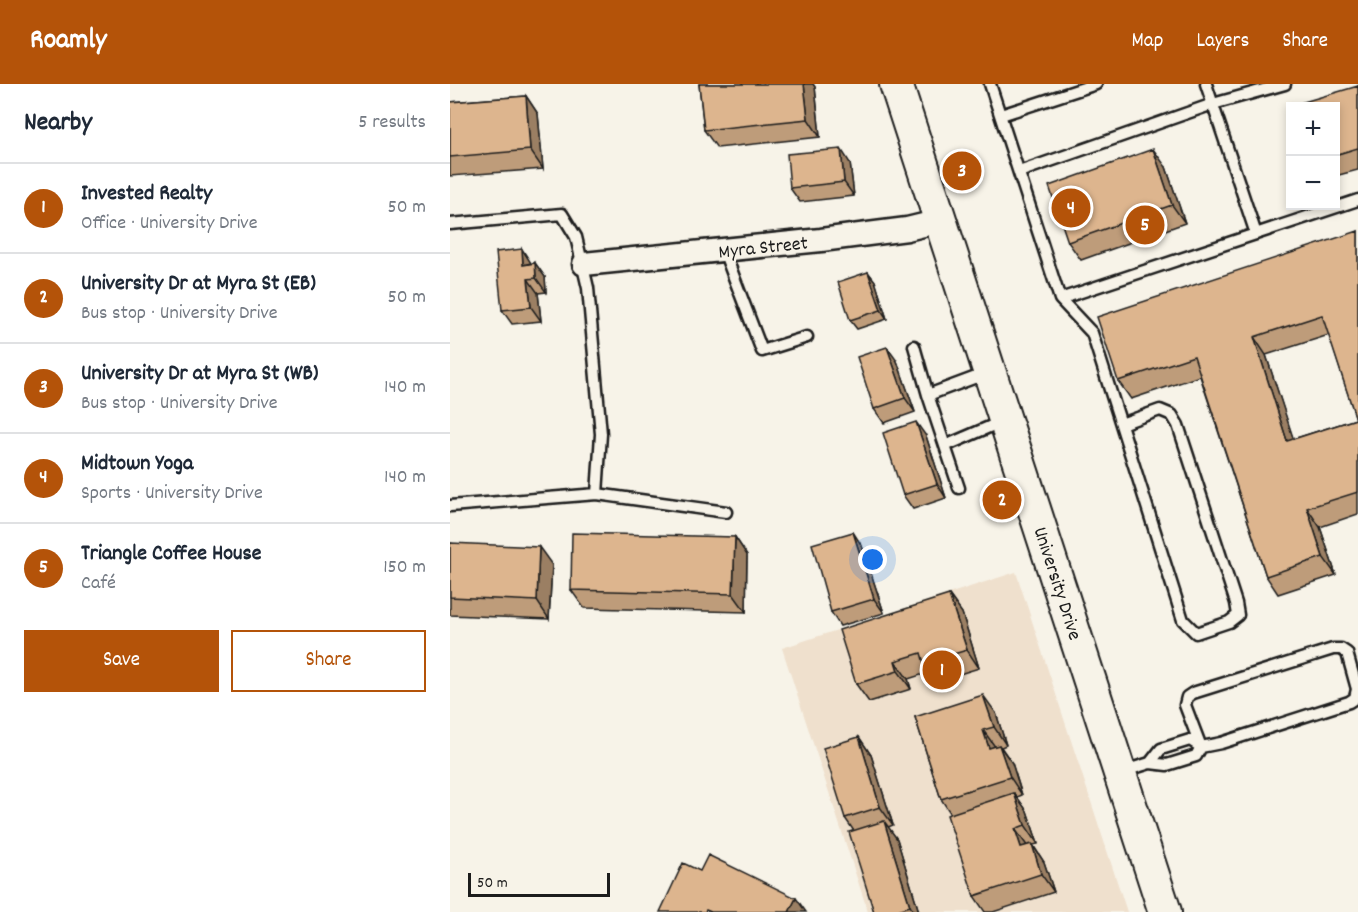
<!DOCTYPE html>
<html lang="en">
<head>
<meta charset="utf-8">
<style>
	body { margin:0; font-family:Dekko,sans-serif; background:#f6f6f7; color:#1f2937 }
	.controls { position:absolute; right:18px; top:18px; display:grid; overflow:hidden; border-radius:0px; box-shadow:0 3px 9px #0003 }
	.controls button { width:54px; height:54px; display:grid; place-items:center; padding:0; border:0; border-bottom:2px solid #e0e1e3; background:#fff; color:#1f2937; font:30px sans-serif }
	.scale { position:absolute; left:18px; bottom:15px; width:142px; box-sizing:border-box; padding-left:6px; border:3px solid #1c1c1c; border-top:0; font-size:16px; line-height:21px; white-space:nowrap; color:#1c1c1c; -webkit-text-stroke:4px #f7f3e8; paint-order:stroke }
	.you { position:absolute; left:423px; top:476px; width:21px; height:21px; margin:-15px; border:4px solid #fff; border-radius:50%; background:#1a73e8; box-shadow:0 0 0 9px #1a73e833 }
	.badge { display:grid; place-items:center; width:39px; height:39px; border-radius:50%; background:#b45309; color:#fff; font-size:20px; font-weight:700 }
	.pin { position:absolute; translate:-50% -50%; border:3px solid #fff; box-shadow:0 2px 6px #0006 }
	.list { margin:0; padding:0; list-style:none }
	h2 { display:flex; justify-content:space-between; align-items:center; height:78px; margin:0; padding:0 24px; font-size:26px }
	h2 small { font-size:20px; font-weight:400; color:#747a83 }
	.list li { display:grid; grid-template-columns:39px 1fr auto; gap:18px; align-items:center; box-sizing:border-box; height:90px; padding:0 24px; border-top:2px solid #e0e1e3 }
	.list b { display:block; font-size:22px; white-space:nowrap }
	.list p { margin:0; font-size:20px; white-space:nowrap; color:#747a83 }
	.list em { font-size:20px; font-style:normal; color:#747a83 }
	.actions { display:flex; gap:12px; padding:18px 24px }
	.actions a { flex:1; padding:14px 0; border:2px solid #b45309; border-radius:0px; text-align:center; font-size:21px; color:#b45309 }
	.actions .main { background:#b45309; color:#fff }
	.map { position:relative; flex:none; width:908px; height:828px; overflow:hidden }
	header { display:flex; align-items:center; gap:36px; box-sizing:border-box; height:84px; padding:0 30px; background:#b45309; color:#fff }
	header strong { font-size:28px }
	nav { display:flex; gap:33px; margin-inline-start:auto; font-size:21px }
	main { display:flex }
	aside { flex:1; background:#fff }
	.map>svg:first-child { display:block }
</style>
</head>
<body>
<header>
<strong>Roamly</strong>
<nav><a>Map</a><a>Layers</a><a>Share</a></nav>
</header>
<main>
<aside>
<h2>Nearby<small>5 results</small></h2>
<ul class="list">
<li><span class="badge">1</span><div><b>Invested Realty</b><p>Office · University Drive</p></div><em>50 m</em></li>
<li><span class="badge">2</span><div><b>University Dr at Myra St (EB)</b><p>Bus stop · University Drive</p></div><em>50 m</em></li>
<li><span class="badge">3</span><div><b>University Dr at Myra St (WB)</b><p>Bus stop · University Drive</p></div><em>140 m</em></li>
<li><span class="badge">4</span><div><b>Midtown Yoga</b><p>Sports · University Drive</p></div><em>140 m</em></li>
<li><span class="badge">5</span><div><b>Triangle Coffee House</b><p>Café</p></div><em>150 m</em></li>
</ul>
<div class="actions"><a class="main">Save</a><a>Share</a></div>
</aside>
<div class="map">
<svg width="908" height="828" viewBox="0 0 908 828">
	<rect width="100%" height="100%" fill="#f7f3e8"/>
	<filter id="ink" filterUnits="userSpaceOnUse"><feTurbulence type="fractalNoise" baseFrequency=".0167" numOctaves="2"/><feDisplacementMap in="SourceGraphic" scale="12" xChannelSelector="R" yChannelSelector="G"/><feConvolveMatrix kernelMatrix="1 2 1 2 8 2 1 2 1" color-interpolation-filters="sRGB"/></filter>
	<g filter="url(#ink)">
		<!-- built -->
		<path fill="#efe0cd" d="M566 488 677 828H418L332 564Z"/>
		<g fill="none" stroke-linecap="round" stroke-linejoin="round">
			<defs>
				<path id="lane" d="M540 0 610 215 908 116
					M756 0 806 150
					M551 31 646 0
					M569 88 763 20 835 0
					M0 140 112 130 126 153 138 204 151 350 147 410
					M274 167 312 267 357 253
					M610 215 642 249 733 536 746 549 779 538 788 531 786 519 728 341 722 331 710 326 671 340
					M464 262 478 311
					M495 362 553 337
					M509 404 478 311 537 289
					M0 422 147 410 276 428
					M883 565H891L897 569 907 605 905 614 899 618 771 659 751 663 735 621 737 613 743 609Z
					M671 688 700 679 717 681 746 672 751 663 740 656 711 665 700 679"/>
				<path id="street" d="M134 180 371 156 457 145 490 137"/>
				<path id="secondary" d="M446 0 715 828"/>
			</defs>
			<!-- lane casing -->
			<use href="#lane" stroke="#1c1c1c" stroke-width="15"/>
			<!-- street casing -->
			<use href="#street" stroke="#1c1c1c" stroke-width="27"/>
			<!-- secondary casing -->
			<use href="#secondary" stroke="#1c1c1c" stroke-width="36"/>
			<!-- lane -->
			<use href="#lane" stroke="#f7f3e8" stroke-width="10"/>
			<!-- street -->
			<use href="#street" stroke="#f7f3e8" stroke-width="22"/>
			<!-- secondary -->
			<use href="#secondary" stroke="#f7f3e8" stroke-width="32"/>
		</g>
		<!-- wall -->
		<path fill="#be9c7a" stroke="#1c1c1c" stroke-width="1.5" fill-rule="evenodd" d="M249 0H363L365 3 370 53 267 64 254 46Z
			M908 2V86L885 92V22Z
			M76 12 88 30 93 85 0 92V18Z
			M400 79 404 112 350 118 340 104Z
			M716 83 735 139 631 176 618 158Z
			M908 147V430L870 443 886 491 828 510 816 492 750 292 681 315 668 297ZM879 251 906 335 843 355 816 271Z
			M85 179 95 193 96 208 88 209 91 237 62 240 52 226 81 180Z
			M418 188 425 197 437 235 407 245 400 236Z
			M447 277 465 328 434 339 424 325Z
			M476 352 496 414 463 425 453 411Z
			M285 453 297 471 296 528 134 524 121 506Z
			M0 459 102 481 99 535 0 531Z
			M412 462 434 529 390 542 381 528Z
			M499 511 512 529 529 584 487 597 480 588 458 595 461 605 419 618 406 600Z
			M546 629 556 661 551 663 562 679 572 711 567 713 577 727 588 760 583 761 594 778 604 808 543 828H535L524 812 501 730 491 715 465 633Z
			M409 653 421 671 443 741 438 743 447 755 469 828H424L404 747 395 734Z"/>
		<!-- shaded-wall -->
		<path fill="#9b7f63" stroke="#1c1c1c" stroke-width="1.5" d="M354 0H363L365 3 370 53 358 35Z
			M76 12 88 30 93 85 80 66Z
			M391 65 400 79 404 112 394 98Z
			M703 65 716 83 735 139 722 121Z
			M72 165 81 179 73 181Z
			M85 179 95 193 96 208 86 194Z
			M418 188 425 197 437 235 431 226Z
			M78 195 88 209 91 237 81 223Z
			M804 253 816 271 850 375 837 357Z
			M437 263 447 277 465 328 455 314Z
			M466 338 476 352 496 414 487 400Z
			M857 424 870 443 886 491 873 473Z
			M403 448 412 462 434 529 424 515Z
			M285 453 297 471 296 528 283 510Z
			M89 463 102 481 99 535 87 517Z
			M499 511 512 529 529 584 517 566Z
			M445 577 458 595 461 605 448 587Z
			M533 611 546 629 556 661 544 643Z
			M533 646 546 664H539Z
			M409 653 421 671 443 741 430 723Z
			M549 661 562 679 572 711 560 693Z
			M564 709 577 727 588 760 575 741Z
			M434 737 447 755 469 828H464L460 822Z
			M565 745 578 763H571Z
			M582 760 594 778 604 808 591 790Z
			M346 814 356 828H339Z"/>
		<!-- building -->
		<path fill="#ddb58e" stroke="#1c1c1c" stroke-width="1.5" fill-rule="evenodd" d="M249 0H354L358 35 254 46Z
			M908 2V64L885 71V22H840Z
			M76 12 80 66 0 73V18Z
			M391 65 394 98 340 104 337 70Z
			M703 65 722 121 618 158 599 102Z
			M908 147V408L857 424 873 473 816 492 744 272 668 297 647 233ZM872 231 906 335 837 357 804 253Z
			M72 165 73 181 85 179 86 194 78 195 81 223 52 226 46 168Z
			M418 188 431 226 400 236 388 198Z
			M437 263 455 314 424 325 407 273Z
			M466 338 487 400 453 411 433 349Z
			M403 448 424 515 381 528 362 460Z
			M122 449 285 453 283 510 121 506Z
			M0 459 89 463 87 517 0 513Z
			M499 511 517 566 474 579 471 569 445 577 448 587 406 600 389 546Z
			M533 611 544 643 533 646 539 664 549 661 560 693 491 715 465 633Z
			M409 653 430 723 395 734 373 664Z
			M564 709 575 741 565 745 571 763 582 760 591 790 524 812 497 731Z
			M434 737 460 822 442 828H424L399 748Z
			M258 771 346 814 339 828H261L256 826 255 828H210L233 779 250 787Z"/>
	</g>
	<g text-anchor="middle" stroke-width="4.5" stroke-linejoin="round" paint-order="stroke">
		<!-- street labels -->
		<g font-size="20" fill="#1c1c1c" stroke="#f7f3e8">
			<text transform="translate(313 162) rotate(-6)" y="7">Myra Street</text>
			<text transform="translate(609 499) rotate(72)" y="7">University Drive</text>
		</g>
	</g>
</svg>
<div class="controls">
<button>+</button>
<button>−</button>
</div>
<div class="scale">50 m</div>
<div class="you"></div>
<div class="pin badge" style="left:492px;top:586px">1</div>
<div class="pin badge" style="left:552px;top:416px">2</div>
<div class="pin badge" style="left:512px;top:87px">3</div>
<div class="pin badge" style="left:621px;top:124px">4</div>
<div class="pin badge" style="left:695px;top:141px">5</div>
</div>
</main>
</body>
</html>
